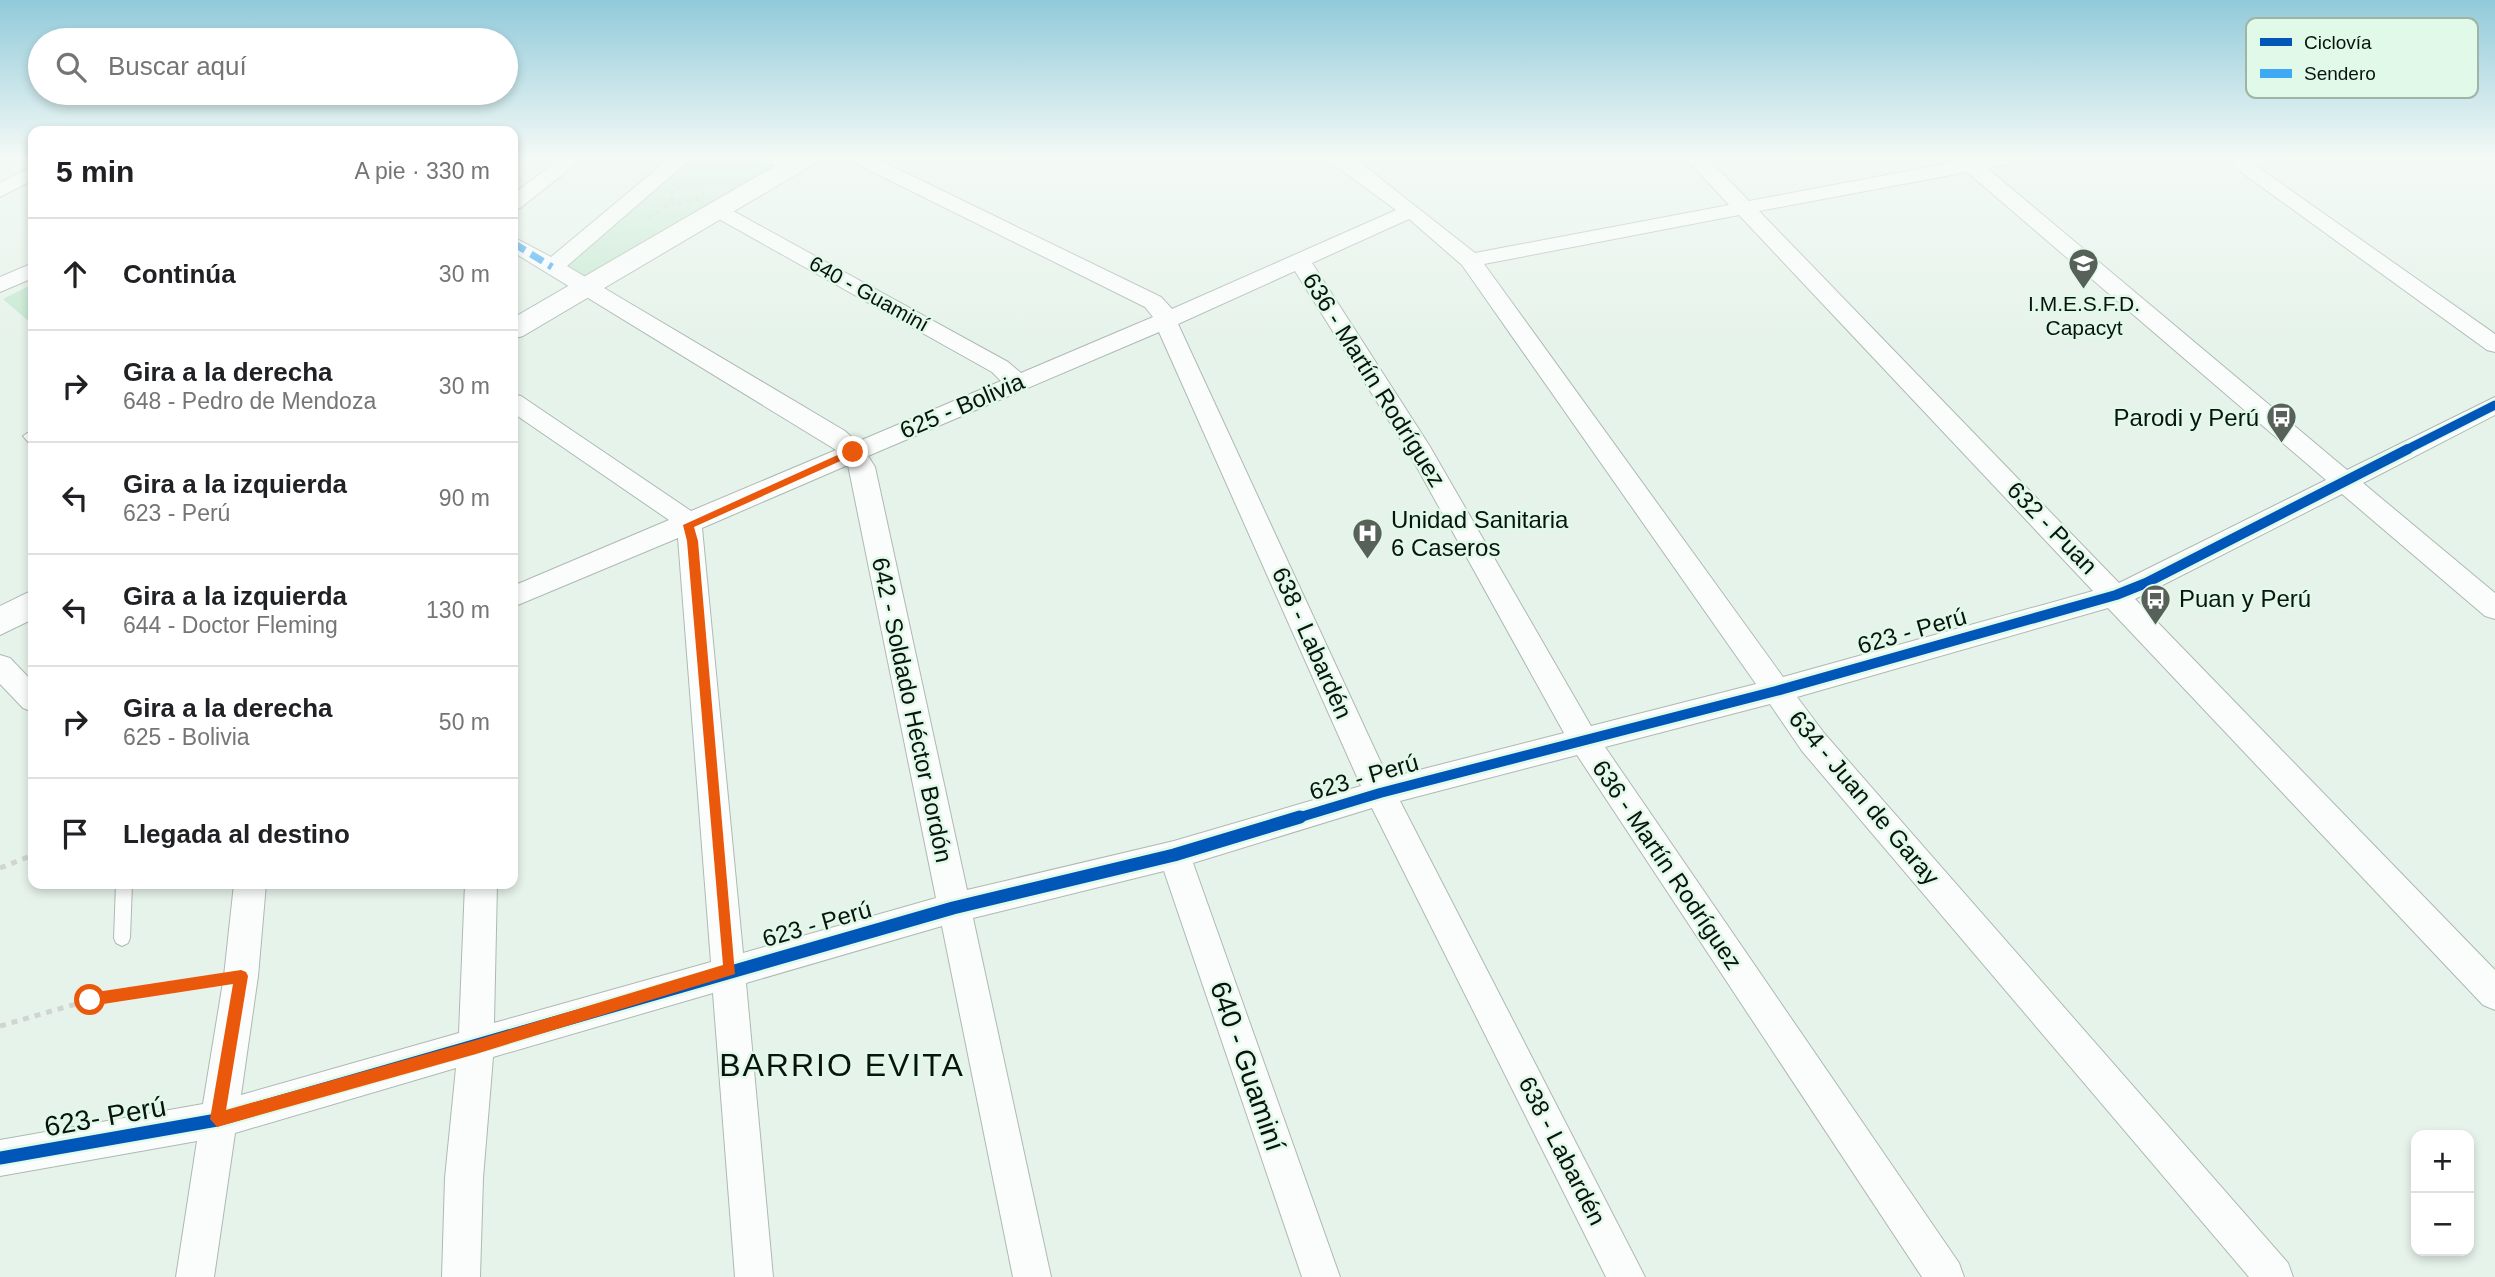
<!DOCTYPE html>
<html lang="es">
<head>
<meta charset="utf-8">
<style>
	body { margin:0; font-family:Helvetica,sans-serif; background:#f2f2f2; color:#202124 }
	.controls { position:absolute; right:21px; bottom:21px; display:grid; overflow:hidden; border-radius:14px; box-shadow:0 4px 10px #0003 }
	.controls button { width:63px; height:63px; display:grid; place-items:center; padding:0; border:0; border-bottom:2px solid #e0e0e0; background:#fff; color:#202124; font:35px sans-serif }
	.stop { position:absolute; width:21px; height:21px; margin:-16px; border:5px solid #ea580c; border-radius:50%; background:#fff }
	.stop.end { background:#ea580c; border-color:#fff; box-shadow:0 2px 7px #0008 }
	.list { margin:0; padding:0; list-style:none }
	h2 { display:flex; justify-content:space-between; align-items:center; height:91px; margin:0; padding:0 28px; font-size:30px }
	h2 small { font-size:23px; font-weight:400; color:#757577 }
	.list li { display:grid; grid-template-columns:46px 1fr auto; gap:21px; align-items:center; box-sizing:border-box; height:112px; padding:0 28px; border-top:2px solid #e0e0e0 }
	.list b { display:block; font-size:26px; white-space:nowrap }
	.list p { margin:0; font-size:23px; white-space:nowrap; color:#757577 }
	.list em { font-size:23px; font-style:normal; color:#757577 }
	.icon { flex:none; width:38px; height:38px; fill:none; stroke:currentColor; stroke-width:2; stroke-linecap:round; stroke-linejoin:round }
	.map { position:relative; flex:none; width:2495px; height:1277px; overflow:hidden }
	.search { position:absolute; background:#fff; box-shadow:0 4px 10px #0003; left:28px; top:28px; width:490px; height:77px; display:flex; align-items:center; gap:18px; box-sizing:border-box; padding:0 24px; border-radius:38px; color:#757577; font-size:26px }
	.panel { position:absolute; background:#fff; box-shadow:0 4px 10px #0003; left:28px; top:126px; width:490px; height:763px; border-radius:14px }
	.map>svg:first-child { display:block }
</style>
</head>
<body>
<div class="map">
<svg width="2495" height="1277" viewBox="0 0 2495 1277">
	<rect width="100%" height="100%" fill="#e6f3ea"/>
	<!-- green -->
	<path fill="#c7e9d2" d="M692 156H738L783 164 586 277 563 262Z
		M33 284V325L3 299Z"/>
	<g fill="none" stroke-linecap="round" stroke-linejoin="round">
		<defs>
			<path id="service" d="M29 432 33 433V444L29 443 23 436Z
				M116 884H132L130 938 128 943 122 946 116 943 114 938Z"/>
			<path id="minor" d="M564 156H586L520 208 513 210V194Z
				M672 156H694L567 266 845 431 857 442 1001 381 992 372 710 214 707 210 710 206H724L1008 362 1021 373 1153 317 1145 307 849 160 846 156H871L1161 297 1172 309 1396 210 1322 156H1347L1362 164 1475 253 1729 205 1684 156H1705L1749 201 1956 162 1951 156H2029L2026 160 1987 168 2347 470 2495 397V415L2363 483 2495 593V619L2485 616 2342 494 2135 599 2495 970V1010L2483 1005 2108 608 1797 697 1824 733 2288 1263 2293 1277H2249L1802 751 1770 704 1605 747 1959 1263 1964 1277H1922L1577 755 1400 801 1645 1277H1606L1372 808 1193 863 1340 1277H1302L1164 871 973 918 1051 1277H1013L942 926 746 983 773 1277H735L713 993 493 1057 483 1178 480 1277H442L445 1178 456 1068 235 1133 214 1277H176L197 1141 0 1176V1140L203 1104 224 976 234 884H266L258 976 241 1095 459 1033 465 884H497L494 1023 711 962 678 538 513 607V586L669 520 513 413V394L521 396 691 511 836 450 513 252V237L551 257ZM1967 172 2326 480 2119 583 1759 211ZM1739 215 2093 591 1783 677 1484 264ZM1409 219 1462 265 1756 684 1591 726 1429 445 1312 263ZM1295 271 1409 453 1564 733 1388 778 1178 324ZM1159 332 1361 786 1174 841 967 890 875 467 868 456ZM848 465 936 898 743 953 702 528Z
				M745 156 804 159 807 163 797 169 748 160Z
				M2219 156H2242L2495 334V352L2487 350Z
				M33 166V180L0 197V183Z
				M33 263V278L0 292V277Z
				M0 655 10 658 33 682V712L23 708 0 684Z"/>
			<path id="tertiary" d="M792 156H822L819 161 523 336 513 339V318Z
				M33 590V619L0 635V606Z"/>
		</defs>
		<!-- service casing -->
		<use href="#service" stroke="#aeb9b2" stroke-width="2"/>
		<!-- minor casing -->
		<use href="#minor" stroke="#aeb9b2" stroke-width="2"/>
		<!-- tertiary casing -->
		<use href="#tertiary" stroke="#aeb9b2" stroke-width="2"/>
		<!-- path-far1 -->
		<path stroke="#d1d5d2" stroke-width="3.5" stroke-dasharray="4.5 4.5" stroke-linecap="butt" d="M691 183 704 188 702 198 679 204 669 197 675 188Z
			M648 217 674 202"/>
		<!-- path -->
		<path stroke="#d1d5d2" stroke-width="5" stroke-dasharray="6 6" stroke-linecap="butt" d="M0 868 33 855
			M0 1026 90 1000 209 981"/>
		<!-- service -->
		<use href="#service" fill="#fbfdfc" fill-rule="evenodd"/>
		<!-- minor -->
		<use href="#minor" fill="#fbfdfc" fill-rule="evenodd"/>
		<!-- tertiary -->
		<use href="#tertiary" fill="#fbfdfc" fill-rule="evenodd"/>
		<!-- quiet -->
		<path stroke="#3fa9f5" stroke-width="7" stroke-dasharray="14 7" stroke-linecap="butt" d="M513 243 552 267"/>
		<defs>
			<path id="cycleway-far2" d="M2404 451 2495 405"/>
			<path id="cycleway-far1" d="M1294 819 1380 793 1776 691 2116 595 2146 583 2408 449"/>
			<path id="cycleway" d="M0 1158 217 1120 953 908 1174 855 1300 817"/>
		</defs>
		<!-- cycleway-far2 casing -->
		<use href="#cycleway-far2" stroke="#e0f9e8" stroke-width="12"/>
		<!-- cycleway-far1 casing -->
		<use href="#cycleway-far1" stroke="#e0f9e8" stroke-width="15"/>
		<!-- cycleway casing -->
		<use href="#cycleway" stroke="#e0f9e8" stroke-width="18"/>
		<!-- cycleway-far2 -->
		<use href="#cycleway-far2" stroke="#0057b8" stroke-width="9"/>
		<!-- cycleway-far1 -->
		<use href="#cycleway-far1" stroke="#0057b8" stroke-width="10"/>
		<!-- cycleway -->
		<use href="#cycleway" stroke="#0057b8" stroke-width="13"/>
	</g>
	<!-- sky -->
	<linearGradient id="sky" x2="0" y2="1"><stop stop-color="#91cada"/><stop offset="0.47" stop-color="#f4faf6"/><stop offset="1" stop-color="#f4faf6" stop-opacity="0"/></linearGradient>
	<rect width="2495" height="335" fill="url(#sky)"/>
	<!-- route -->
	<path fill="#ea580c" d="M853 448 856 449V454L694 527 698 541 735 974 476 1054 217 1127 210 1119 233 984 90 1006 85 1005V995L90 993 241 970 246 972 248 976 226 1110 476 1040 723 965 687 541 683 525Z"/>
	<!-- icons -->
	<defs>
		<symbol id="school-pin" viewBox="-11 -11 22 30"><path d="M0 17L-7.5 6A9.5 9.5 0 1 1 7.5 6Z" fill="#57615a" stroke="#e0f9e8"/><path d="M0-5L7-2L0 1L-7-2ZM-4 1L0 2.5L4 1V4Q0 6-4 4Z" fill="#fff"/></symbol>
		<symbol id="bus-pin" viewBox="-11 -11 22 30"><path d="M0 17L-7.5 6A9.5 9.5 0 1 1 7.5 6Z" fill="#57615a" stroke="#e0f9e8"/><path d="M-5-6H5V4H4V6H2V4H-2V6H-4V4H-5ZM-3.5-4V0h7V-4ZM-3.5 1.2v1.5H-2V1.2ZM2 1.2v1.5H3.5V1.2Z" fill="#fff"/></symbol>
		<symbol id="hospital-pin" viewBox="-11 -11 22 30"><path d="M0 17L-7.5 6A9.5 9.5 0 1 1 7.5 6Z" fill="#57615a" stroke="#e0f9e8"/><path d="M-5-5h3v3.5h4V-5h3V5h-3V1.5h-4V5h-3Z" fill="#fff"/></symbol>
	</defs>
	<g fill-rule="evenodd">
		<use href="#school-pin" x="2066" y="246" width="35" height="47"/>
		<use href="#bus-pin" x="2264" y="400" width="35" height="47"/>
		<use href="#hospital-pin" x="1350" y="516" width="35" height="47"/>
		<use href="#bus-pin" x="2138" y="582" width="35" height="47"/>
	</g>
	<g text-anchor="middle" stroke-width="5" stroke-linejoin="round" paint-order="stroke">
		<!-- far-street labels -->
		<g font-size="21" fill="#0a130d" stroke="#e0f9e8">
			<text transform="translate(869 294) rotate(29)" y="7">640 - Guaminí</text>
		</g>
		<!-- far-poi labels -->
		<g font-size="21" fill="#0a130d" stroke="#e0f9e8">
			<text x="2084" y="311">I.M.E.S.F.D.<tspan x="2084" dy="24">Capacyt</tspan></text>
		</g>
		<!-- street labels -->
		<g font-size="24" fill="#0a130d" stroke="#e0f9e8">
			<text transform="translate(1374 380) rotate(58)" y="8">636 - Martín Rodríguez</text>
			<text transform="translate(962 406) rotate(-23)" y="8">625 - Bolivia</text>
			<text transform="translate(2052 528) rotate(46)" y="8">632 - Puan</text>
			<text transform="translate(1912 631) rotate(-16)" y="8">623 - Perú</text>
			<text transform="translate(1312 643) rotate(66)" y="8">638 - Labardén</text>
			<text transform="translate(912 710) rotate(78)" y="8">642 - Soldado Héctor Bordón</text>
			<text transform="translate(1364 777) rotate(-16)" y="8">623 - Perú</text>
			<text transform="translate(1864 798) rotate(50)" y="8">634 - Juan de Garay</text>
			<text transform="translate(1667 865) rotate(56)" y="8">636 - Martín Rodríguez</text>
			<text transform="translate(817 924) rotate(-16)" y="8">623 - Perú</text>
			<text transform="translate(1562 1151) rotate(63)" y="8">638 - Labardén</text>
		</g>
		<!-- poi labels -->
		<g font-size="24" fill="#0a130d" stroke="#e0f9e8" text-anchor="start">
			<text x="2259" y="426" text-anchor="end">Parodi y Perú</text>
			<text x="1391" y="528">Unidad Sanitaria<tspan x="1391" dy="28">6 Caseros</tspan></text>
			<text x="2179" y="607">Puan y Perú</text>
		</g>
		<!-- near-street labels -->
		<g font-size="28" fill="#0a130d" stroke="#e0f9e8">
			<text transform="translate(1248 1066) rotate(71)" y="10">640 - Guaminí</text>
			<text transform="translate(105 1116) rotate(-10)" y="10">623- Perú</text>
		</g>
		<!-- near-neighbourhood labels -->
		<g font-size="32" letter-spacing="2" fill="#0a130d" stroke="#e0f9e8">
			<text x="842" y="1076">BARRIO EVITA</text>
		</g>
	</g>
	<!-- legend -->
	<rect x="2246" y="18" width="232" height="80" rx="10" fill="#e0f9e8" stroke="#a0b4a6" stroke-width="2"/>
	<rect x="2260" y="38" width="32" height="8" fill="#0057b8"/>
	<rect x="2260" y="69" width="32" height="9" fill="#3fa9f5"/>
	<g font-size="19" fill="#0a130d">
		<text x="2304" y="49">Ciclovía</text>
		<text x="2304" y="80">Sendero</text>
	</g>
</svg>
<div class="controls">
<button>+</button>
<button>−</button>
</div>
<div class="stop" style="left:90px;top:1000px"></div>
<div class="stop end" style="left:853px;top:452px"></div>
<div class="search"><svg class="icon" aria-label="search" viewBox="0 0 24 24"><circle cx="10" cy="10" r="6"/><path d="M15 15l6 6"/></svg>Buscar aquí</div>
<section class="panel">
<h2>5 min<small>A pie · 330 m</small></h2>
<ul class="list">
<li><svg class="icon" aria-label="ahead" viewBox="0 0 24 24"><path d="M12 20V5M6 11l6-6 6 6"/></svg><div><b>Continúa</b></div><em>30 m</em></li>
<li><svg class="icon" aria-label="right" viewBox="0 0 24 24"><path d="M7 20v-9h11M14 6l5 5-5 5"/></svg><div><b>Gira a la derecha</b><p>648 - Pedro de Mendoza</p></div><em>30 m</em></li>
<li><svg class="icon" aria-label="left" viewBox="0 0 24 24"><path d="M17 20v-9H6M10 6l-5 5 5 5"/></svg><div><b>Gira a la izquierda</b><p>623 - Perú</p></div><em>90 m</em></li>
<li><svg class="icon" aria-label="left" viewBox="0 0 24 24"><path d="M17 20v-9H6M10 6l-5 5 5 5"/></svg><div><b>Gira a la izquierda</b><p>644 - Doctor Fleming</p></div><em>130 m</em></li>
<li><svg class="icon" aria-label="right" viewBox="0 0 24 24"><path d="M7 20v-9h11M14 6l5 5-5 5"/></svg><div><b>Gira a la derecha</b><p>625 - Bolivia</p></div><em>50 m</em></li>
<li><svg class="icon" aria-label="arrive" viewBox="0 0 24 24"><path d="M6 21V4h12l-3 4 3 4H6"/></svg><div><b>Llegada al destino</b></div></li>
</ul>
</section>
</div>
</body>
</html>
